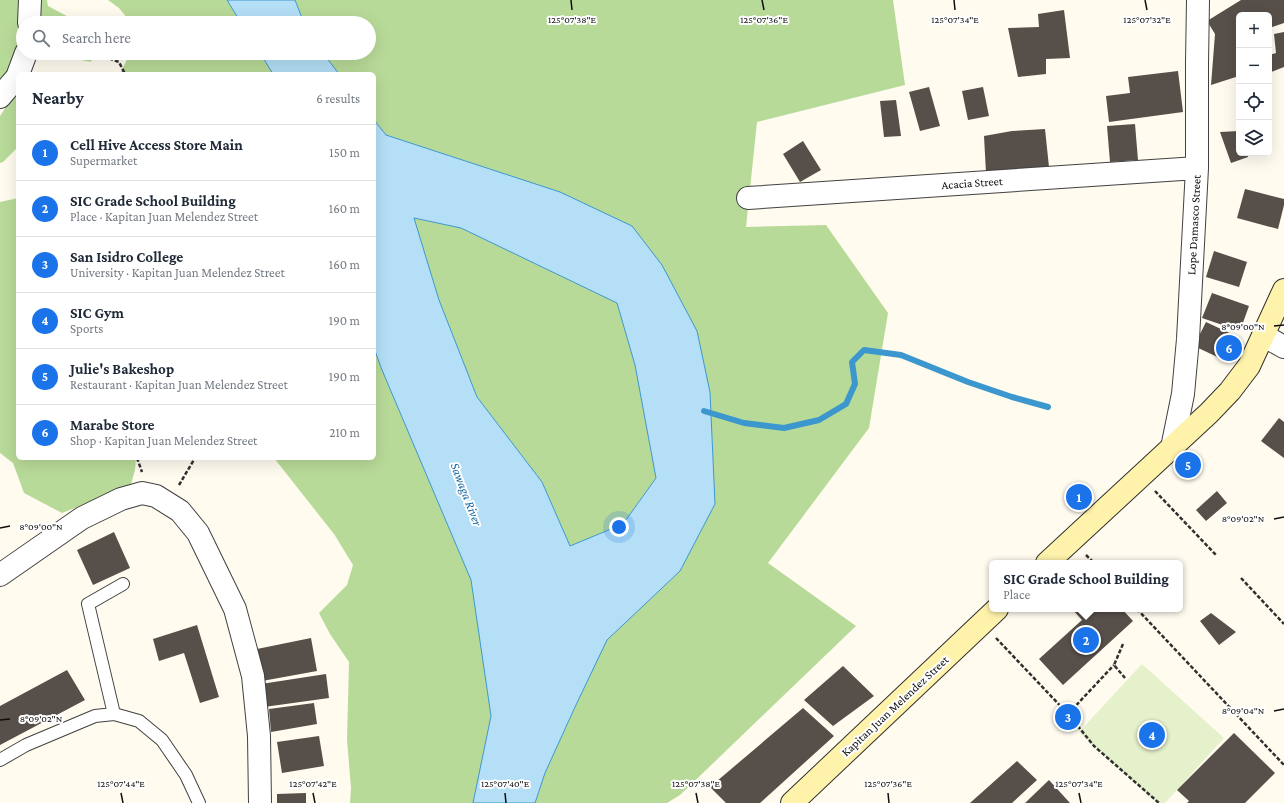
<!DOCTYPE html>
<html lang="en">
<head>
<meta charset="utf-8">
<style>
	body { margin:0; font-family:"Crimson Pro",serif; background:#f6f6f7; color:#1f2937 }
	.controls { position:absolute; right:12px; top:12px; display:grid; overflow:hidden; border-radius:6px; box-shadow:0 4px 16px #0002 }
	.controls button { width:36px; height:36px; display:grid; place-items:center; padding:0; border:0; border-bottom:1px solid #e0e1e3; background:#fff; color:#1f2937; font:20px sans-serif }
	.you { position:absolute; left:619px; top:527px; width:14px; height:14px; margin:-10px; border:3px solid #fff; border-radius:50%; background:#1a73e8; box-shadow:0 0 0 6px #1a73e833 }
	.badge { display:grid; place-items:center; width:26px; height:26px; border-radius:50%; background:#1a73e8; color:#fff; font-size:13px; font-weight:700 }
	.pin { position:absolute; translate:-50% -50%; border:2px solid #fff; box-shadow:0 1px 4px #0006 }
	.popup { position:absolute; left:989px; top:560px; width:194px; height:52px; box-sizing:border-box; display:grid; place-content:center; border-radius:6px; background:#fff; filter:drop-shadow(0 1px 3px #0005); font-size:13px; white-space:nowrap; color:#747a83 }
	.popup b { font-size:15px; color:#1f2937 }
	.popup::after { content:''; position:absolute; left:50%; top:100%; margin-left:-8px; border:8px solid transparent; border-top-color:#fff }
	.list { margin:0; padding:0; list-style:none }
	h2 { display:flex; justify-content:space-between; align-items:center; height:52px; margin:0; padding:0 16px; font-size:17px }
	h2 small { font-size:13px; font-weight:400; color:#747a83 }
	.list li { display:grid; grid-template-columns:26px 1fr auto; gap:12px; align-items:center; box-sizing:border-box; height:56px; padding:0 16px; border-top:1px solid #e0e1e3 }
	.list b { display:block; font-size:15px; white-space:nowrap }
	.list p { margin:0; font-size:13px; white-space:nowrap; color:#747a83 }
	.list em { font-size:13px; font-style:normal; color:#747a83 }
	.icon { flex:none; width:22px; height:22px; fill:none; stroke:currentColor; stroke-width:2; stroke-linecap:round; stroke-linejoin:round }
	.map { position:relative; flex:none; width:1284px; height:803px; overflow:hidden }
	.search { position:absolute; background:#fff; box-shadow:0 4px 16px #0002; left:16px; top:16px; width:360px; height:44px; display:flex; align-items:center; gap:10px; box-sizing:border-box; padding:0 14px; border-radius:22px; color:#747a83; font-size:15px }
	.panel { position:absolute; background:#fff; box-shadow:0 4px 16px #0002; left:16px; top:72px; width:360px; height:388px; border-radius:6px }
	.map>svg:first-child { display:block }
</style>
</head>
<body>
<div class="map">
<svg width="1284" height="803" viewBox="0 0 1284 803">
	<rect width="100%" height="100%" fill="#fffbef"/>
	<!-- forest -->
	<path fill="#b8da98" d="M0 0H47L48 6 80 23H23V53L5 77 18 95V147L3 162 0 163V116L10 101 0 93Z
		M108 0H227L241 23H131L119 8Z
		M295 0H893L905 85 757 122 746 227 826 225 888 313 869 428 768 563 856 626 680 795 667 803H535L545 773 575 707 607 639 680 571 715 504 710 392 560 192 386 135 374 120V74H339L323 53H369V23H304Z
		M50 53H92L91 62Z
		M130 53H260L273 74H120Z
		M18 198V458H136L135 470 129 491 100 498 62 513 24 493 13 463 0 453V202Z
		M413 218 461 228 617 303 635 365 656 478 623 524 570 546 542 482 477 397 439 300Z
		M374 348 382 370 471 580 491 716 473 803H350L351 788 347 740 349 662 330 634 319 613 347 585 353 565 334 534 274 458H374Z"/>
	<!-- pitch -->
	<path fill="#e5f1cb" d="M1142 664 1224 738 1165 803H1157L1079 732Z"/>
	<!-- water -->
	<path fill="#b4dff6" stroke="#3b97cd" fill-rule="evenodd" d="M227 0H295L304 23H241Z
		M260 53H323L339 74H273Z
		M374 120 386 135 560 192 632 226 662 265 697 331 710 392 715 504 680 571 607 640 575 707 545 773 535 803H473L491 716 471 580 382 370 374 348ZM414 218 461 228 617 303 635 365 656 478 623 524 570 546 542 482 477 397 439 300Z"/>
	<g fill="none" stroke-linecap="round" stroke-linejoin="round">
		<!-- stream -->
		<path stroke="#3b97cd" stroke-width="6" d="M704 411 744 423 784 428 819 420 846 404 855 384 852 362 864 350 901 355 968 382 1012 397 1048 407"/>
	</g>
	<!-- building -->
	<path fill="#574f4a" d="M1241 0H1284V23L1269 28V15H1239V76L1211 85 1215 34 1207 21Z
		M1064 10 1070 58 1046 59V74L1018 77 1008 28 1039 27 1038 14Z
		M1284 32V67L1269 73V55L1276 53 1274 34Z
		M1178 71 1183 112 1109 122 1106 96 1130 93 1128 77Z
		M929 87 940 126 920 131 909 92Z
		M983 87 989 116 968 120 962 91Z
		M896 100 901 136 884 137 880 101Z
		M1135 124 1138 160 1110 162 1107 126Z
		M1045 129 1049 167 986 173 984 136 1012 131Z
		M1239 131V153H1248V157L1231 163 1220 132Z
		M803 141 821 170 800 182 783 154Z
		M1245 189 1284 199V205L1278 229 1237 218Z
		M1214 251 1247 262 1239 287 1206 277Z
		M1212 293 1249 306 1240 331 1202 318Z
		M1206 322 1238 337 1226 361 1194 346Z
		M1279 418 1284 422V458L1261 441Z
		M1217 491 1227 503 1206 521 1196 510Z
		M114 532 130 568 93 585 77 550Z
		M1072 609H1122L1133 621 1063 685 1039 659 1082 620Z
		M1211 613 1236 632 1219 645 1200 621Z
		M197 625 219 697 200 703 184 653 159 661 153 639Z
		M311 638 317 671 262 681 257 649Z
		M843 666 874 696 833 726 804 700Z
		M67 670 85 700 0 745V706Z
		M326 674 329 698 264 707 261 684Z
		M314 703 317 724 271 732 269 709Z
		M803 708 834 736 760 803H726L710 787Z
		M1234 733 1275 773 1245 803H1187L1189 801 1177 790Z
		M319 736 324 766 282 773 277 742Z
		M1017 761 1037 780 1012 803H970Z
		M1049 780 1070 803H1025Z
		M306 793V803H277V794Z"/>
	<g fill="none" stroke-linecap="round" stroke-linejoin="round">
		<defs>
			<path id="service" d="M114 714 88 604 123 584
				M0 760 26 745 95 716 114 714 139 721 162 740 186 775 199 803"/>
			<path id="minor" d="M29 23 30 0
				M0 97 17 77 26 53
				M748 198 1197 168
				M1264 336 1284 347
				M1172 448 1183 394 1188 339 1197 168V63L1198 0
				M0 575 82 518 121 499 142 493 156 496 180 511 198 533 235 609 253 676 259 736 260 803"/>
			<path id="secondary" d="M1047 563 1209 413 1230 391 1249 366 1284 290
				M792 803 997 609"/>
		</defs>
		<!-- service casing -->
		<use href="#service" stroke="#414141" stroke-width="14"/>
		<!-- minor casing -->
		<use href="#minor" stroke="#414141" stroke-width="24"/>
		<!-- secondary casing -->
		<use href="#secondary" stroke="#303030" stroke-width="24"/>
		<!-- path -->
		<path stroke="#303030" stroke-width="2.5" stroke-dasharray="4 2" stroke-linecap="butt" d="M80 53 97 54 119 62 125 74
			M46 54 56 53
			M137 458 142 472
			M179 485 195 458
			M1155 491 1216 555
			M1086 555 1094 563
			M1241 578 1284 624
			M1137 609 1284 765
			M996 638 1068 714 1094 746 1159 803
			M1123 644 1114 665 1125 678
			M1068 714 1114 665"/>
		<!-- service -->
		<use href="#service" stroke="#fff" stroke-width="12"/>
		<!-- minor -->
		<use href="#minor" stroke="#fff" stroke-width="22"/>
		<!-- secondary -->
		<use href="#secondary" stroke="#fff3ab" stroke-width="22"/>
	</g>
	<!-- ticks -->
	<path fill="none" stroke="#0e0e0e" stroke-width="1.5" d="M571 0 572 10M762 0 764 10M954 0 955 10M1145 0 1147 10M1274 326 1284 325M1274 519 1284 517M0 528 10 526M1274 711 1284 709M0 720 10 719M121 793 123 803M313 793 315 803M505 793 506 803M696 793 698 803M888 793 889 803M1079 793 1081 803"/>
	<g text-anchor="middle" stroke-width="4" stroke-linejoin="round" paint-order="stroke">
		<!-- street labels -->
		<g font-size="12" fill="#0e0e0e" stroke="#fff">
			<text transform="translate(972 183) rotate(-4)" y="4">Acacia Street</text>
			<text transform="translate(1194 225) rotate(-87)" y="4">Lope Damasco Street</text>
			<text transform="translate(895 706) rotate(-43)" y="4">Kapitan Juan Melendez Street</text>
		</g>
		<!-- water labels -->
		<g font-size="13" font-style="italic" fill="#1768a0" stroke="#fff">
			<text transform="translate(467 494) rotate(69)" y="5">Sawaga River</text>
		</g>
	</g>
	<g font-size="10" text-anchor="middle" fill="#0e0e0e" stroke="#fff" stroke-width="4" stroke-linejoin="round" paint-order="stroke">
		<text x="572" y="23">125°07'38"E</text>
		<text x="764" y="23">125°07'36"E</text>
		<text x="955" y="23">125°07'34"E</text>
		<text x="1147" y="23">125°07'32"E</text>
		<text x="1243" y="330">8°09'00"N</text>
		<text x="1243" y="522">8°09'02"N</text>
		<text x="41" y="530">8°09'00"N</text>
		<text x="1243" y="714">8°09'04"N</text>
		<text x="41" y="722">8°09'02"N</text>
		<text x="121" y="787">125°07'44"E</text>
		<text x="313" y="787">125°07'42"E</text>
		<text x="505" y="787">125°07'40"E</text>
		<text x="696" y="787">125°07'38"E</text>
		<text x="888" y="787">125°07'36"E</text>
		<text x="1079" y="787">125°07'34"E</text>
	</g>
</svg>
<div class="controls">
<button>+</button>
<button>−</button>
<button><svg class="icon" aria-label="locate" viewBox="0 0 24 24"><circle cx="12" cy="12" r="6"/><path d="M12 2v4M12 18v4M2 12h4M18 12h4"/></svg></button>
<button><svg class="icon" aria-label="layers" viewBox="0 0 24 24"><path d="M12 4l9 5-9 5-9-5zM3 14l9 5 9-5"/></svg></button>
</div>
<div class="you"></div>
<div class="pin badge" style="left:1079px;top:497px">1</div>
<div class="pin badge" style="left:1086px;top:640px">2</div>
<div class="popup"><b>SIC Grade School Building</b>Place</div>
<div class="pin badge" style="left:1068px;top:717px">3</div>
<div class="pin badge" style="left:1152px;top:735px">4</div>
<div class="pin badge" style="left:1188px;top:465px">5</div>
<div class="pin badge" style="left:1229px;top:348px">6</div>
<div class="search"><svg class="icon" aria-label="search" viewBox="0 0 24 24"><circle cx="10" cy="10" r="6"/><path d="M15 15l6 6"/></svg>Search here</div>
<section class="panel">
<h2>Nearby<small>6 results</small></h2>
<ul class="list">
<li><span class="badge">1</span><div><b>Cell Hive Access Store Main</b><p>Supermarket</p></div><em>150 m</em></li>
<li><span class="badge">2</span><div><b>SIC Grade School Building</b><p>Place · Kapitan Juan Melendez Street</p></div><em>160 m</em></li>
<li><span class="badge">3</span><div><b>San Isidro College</b><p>University · Kapitan Juan Melendez Street</p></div><em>160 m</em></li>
<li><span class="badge">4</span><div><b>SIC Gym</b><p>Sports</p></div><em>190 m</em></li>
<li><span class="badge">5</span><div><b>Julie's Bakeshop</b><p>Restaurant · Kapitan Juan Melendez Street</p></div><em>190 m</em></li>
<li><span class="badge">6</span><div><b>Marabe Store</b><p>Shop · Kapitan Juan Melendez Street</p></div><em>210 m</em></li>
</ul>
</section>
</div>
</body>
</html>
